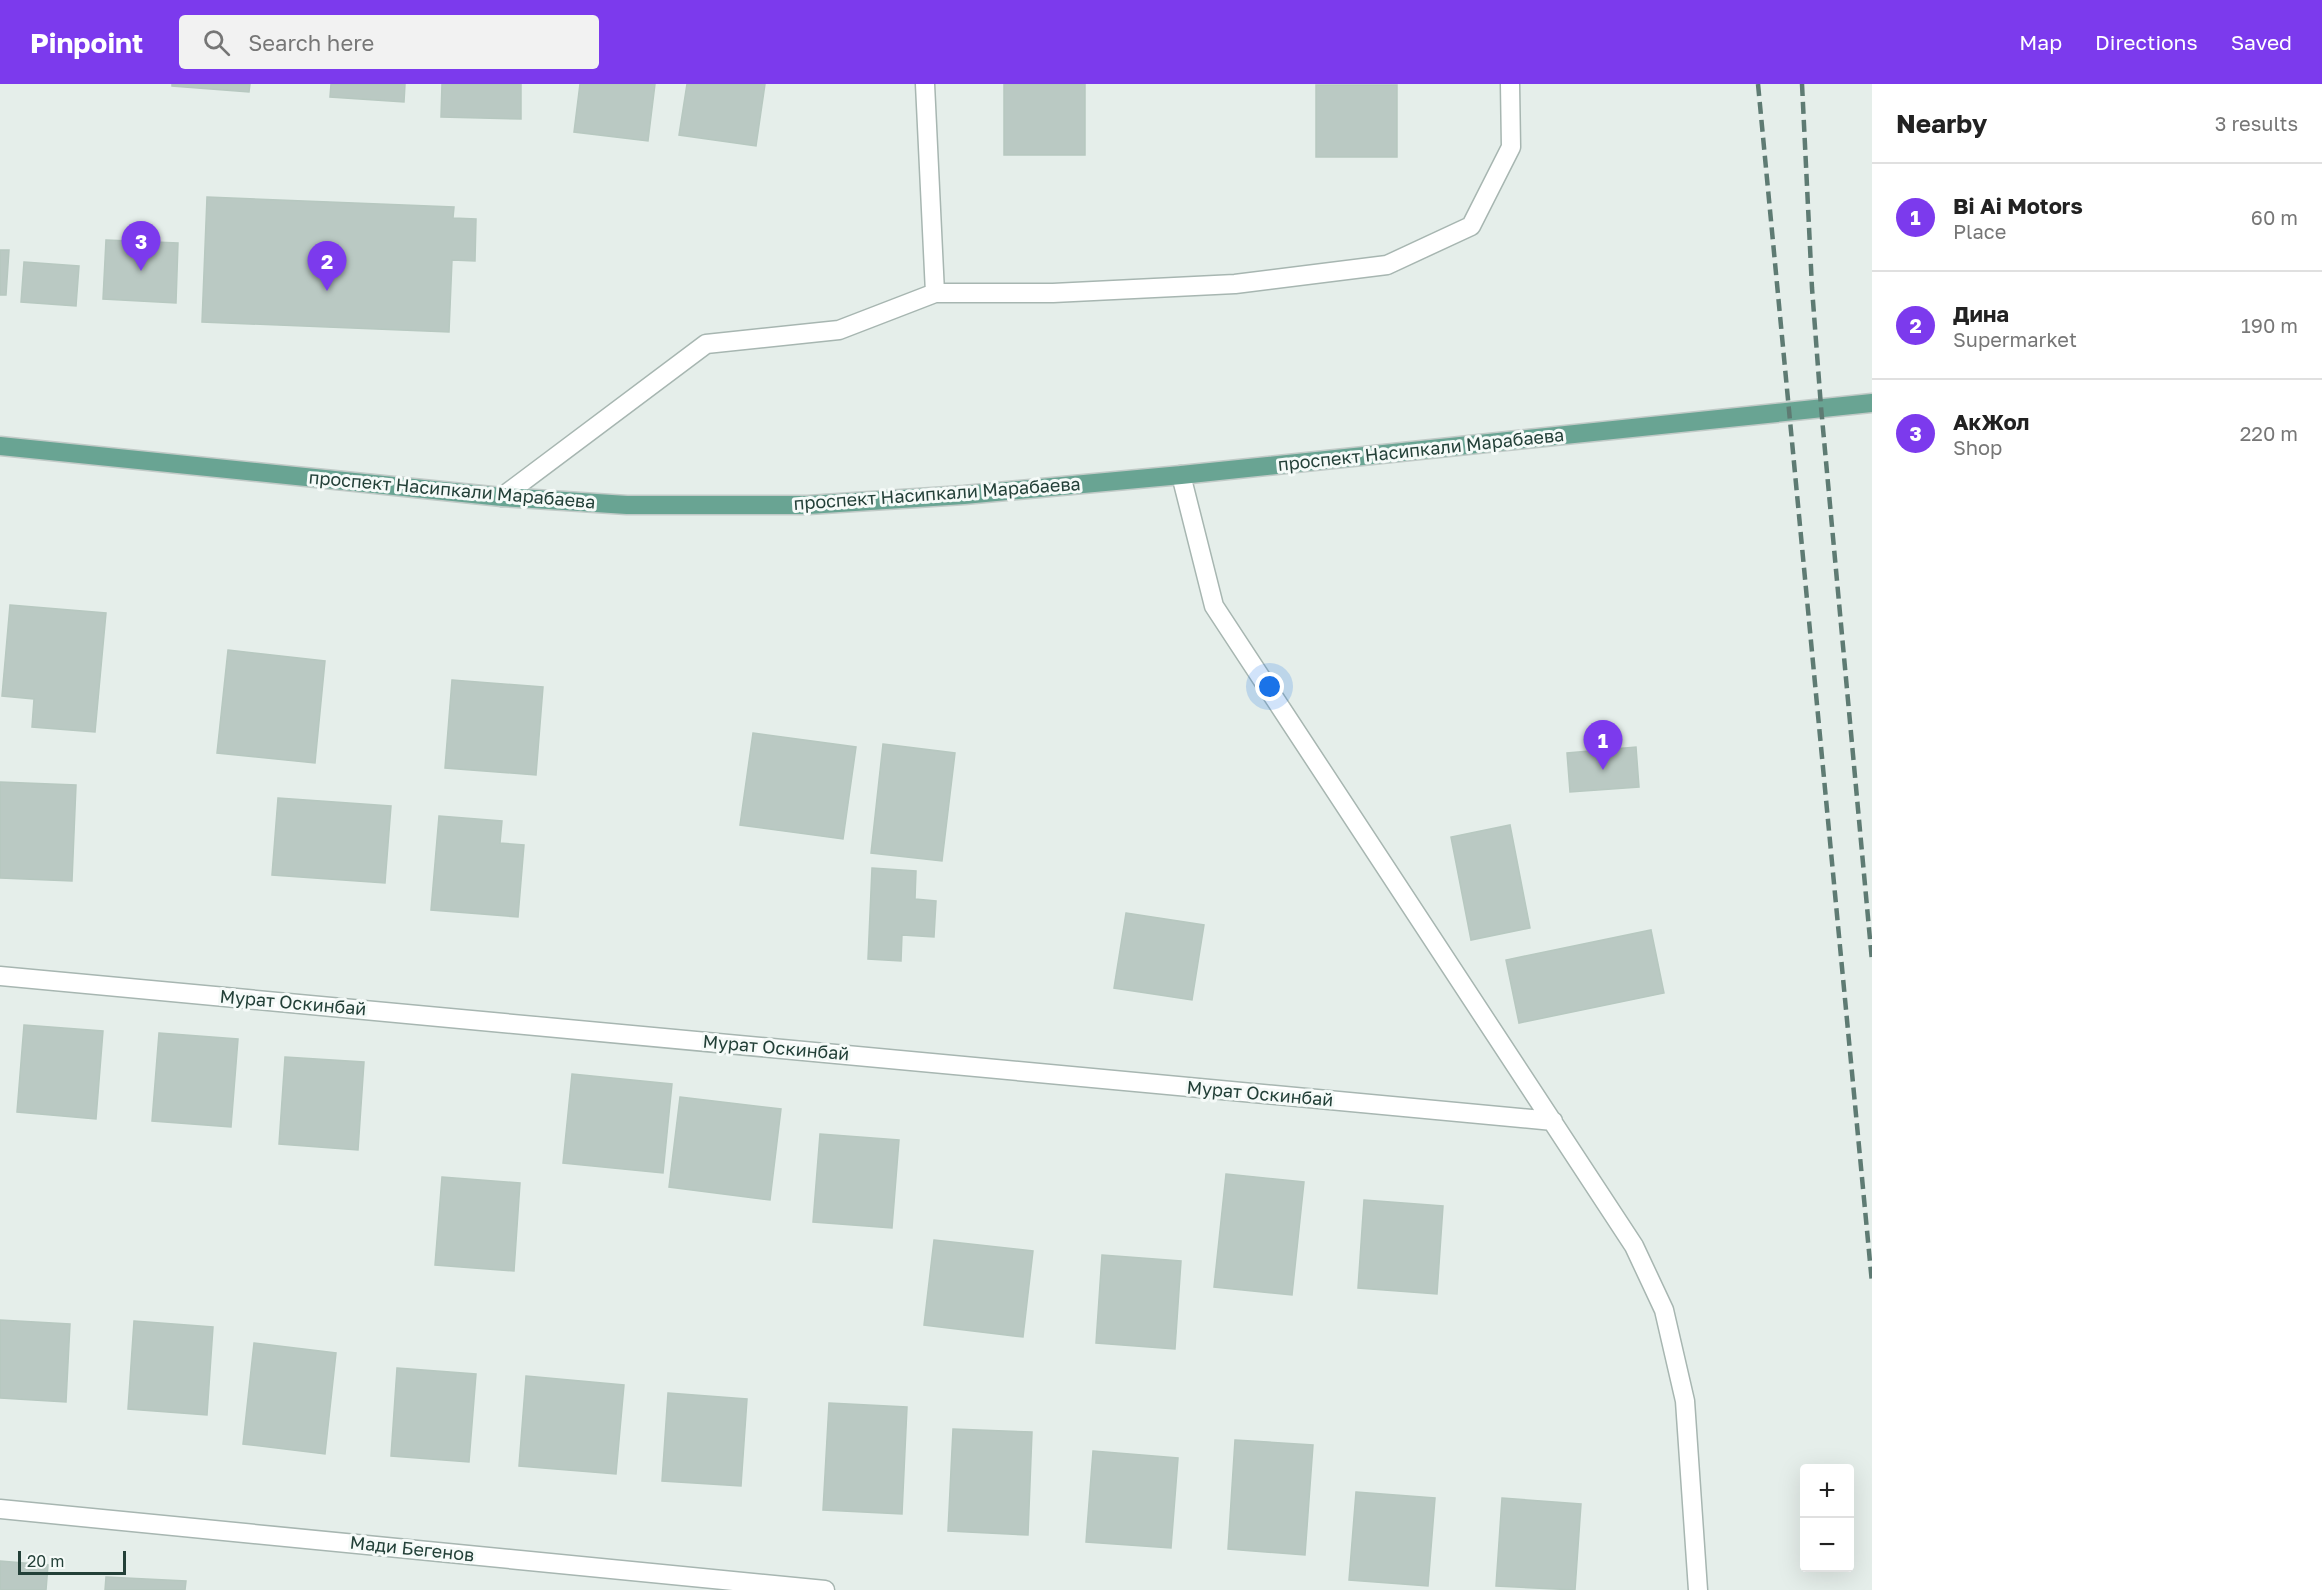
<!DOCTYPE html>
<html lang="en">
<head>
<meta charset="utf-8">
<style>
	body { margin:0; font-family:"Golos Text",sans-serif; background:#f2f2f2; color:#222 }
	.controls { position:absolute; right:18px; bottom:18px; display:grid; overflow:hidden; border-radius:6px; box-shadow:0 6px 24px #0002 }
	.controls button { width:54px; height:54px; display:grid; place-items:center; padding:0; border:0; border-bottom:2px solid #e0e0e0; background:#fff; color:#222; font:30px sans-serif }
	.scale { position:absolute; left:18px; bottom:15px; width:108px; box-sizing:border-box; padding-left:6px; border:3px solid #234038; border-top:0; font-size:16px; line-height:21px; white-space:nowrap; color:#234038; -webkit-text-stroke:4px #f5faf8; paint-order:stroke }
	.you { position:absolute; left:1270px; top:603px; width:21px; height:21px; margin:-15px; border:4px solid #fff; border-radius:50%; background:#1a73e8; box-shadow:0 0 0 9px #1a73e833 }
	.badge { display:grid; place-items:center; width:39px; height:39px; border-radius:50%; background:#7c3aed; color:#fff; font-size:20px; font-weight:700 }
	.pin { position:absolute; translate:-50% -50px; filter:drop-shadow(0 2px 3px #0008) }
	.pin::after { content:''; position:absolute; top:32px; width:21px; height:18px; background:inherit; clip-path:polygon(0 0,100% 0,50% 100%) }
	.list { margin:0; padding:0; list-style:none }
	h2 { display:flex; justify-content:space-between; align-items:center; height:78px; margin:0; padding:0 24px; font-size:26px }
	h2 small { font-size:20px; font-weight:400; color:#767676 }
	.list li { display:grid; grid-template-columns:39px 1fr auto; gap:18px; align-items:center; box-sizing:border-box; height:108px; padding:0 24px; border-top:2px solid #e0e0e0 }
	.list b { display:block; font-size:22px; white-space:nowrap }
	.list p { margin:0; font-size:20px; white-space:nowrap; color:#767676 }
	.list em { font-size:20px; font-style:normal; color:#767676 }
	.icon { flex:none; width:33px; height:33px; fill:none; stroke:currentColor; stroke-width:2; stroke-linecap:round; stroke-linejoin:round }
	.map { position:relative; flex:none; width:1872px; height:1506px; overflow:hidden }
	header { display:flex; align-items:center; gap:36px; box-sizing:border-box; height:84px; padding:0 30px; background:#7c3aed; color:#fff }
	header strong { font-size:28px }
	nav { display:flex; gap:33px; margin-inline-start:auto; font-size:21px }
	.search { width:420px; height:54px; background:#f2f2f2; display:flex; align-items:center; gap:15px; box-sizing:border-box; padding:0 21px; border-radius:6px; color:#767676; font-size:22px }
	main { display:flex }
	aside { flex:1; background:#fff }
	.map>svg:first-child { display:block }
</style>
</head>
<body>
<header>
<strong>Pinpoint</strong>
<div class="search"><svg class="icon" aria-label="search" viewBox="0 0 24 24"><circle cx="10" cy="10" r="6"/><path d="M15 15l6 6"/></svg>Search here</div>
<nav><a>Map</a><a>Directions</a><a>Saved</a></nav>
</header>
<main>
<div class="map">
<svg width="1872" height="1506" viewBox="0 0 1872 1506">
	<rect width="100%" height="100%" fill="#e5eeea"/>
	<!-- building -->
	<path fill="#bac9c3" stroke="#b7c8c0" stroke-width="1.5" d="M172 0H250L249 8 172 2Z
		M331 0H405L404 18 330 13Z
		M442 0H521V35L441 33Z
		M580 0H655L648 57 574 48Z
		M687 0H765L756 62 679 51Z
		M1004 0H1085V71H1004Z
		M1316 1H1397V73H1316Z
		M207 113 454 123 453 134 476 135 475 177 452 176 449 248 202 238Z
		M106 156 178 159 176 219 103 215Z
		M0 166H9L6 211H0Z
		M24 178 79 182 76 222 21 218Z
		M10 521 106 529 95 648 32 643 34 615 2 612Z
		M228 566 325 577 315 679 217 669Z
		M452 596 543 603 536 691 445 684Z
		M753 649 856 663 843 755 740 741Z
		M883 660 955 669 942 777 871 769Z
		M1636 663 1639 703 1570 708 1567 669Z
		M0 698 76 701 72 797 0 794Z
		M278 714 391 722 385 799 272 791Z
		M439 732 502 737 500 759 524 761 518 833 431 826Z
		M1510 741 1530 844 1471 856 1451 753Z
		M872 784 916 787 915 815 936 817 934 853 902 851 901 877 868 875Z
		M1126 829 1204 841 1192 916 1114 904Z
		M1651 846 1664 909 1519 939 1506 876Z
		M24 941 103 947 96 1035 17 1028Z
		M159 949 238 955 231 1043 152 1037Z
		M285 973 364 978 358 1066 279 1060Z
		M572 990 672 1000 663 1089 563 1079Z
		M680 1013 781 1025 770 1116 669 1103Z
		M820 1050 899 1056 892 1144 813 1138Z
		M1226 1090 1304 1098 1292 1211 1214 1203Z
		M442 1093 520 1099 514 1187 435 1181Z
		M1364 1116 1443 1122 1437 1210 1358 1204Z
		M934 1156 1033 1167 1023 1253 924 1241Z
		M1102 1171 1181 1177 1175 1265 1096 1259Z
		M0 1236 70 1240 66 1318 0 1314Z
		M134 1237 213 1243 207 1331 128 1325Z
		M254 1259 336 1269 325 1370 243 1360Z
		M397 1284 476 1290 469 1378 391 1372Z
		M526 1292 624 1301 616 1390 519 1382Z
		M668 1309 747 1315 741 1402 662 1397Z
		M829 1319 907 1323 902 1430 823 1426Z
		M953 1345 1032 1348 1028 1451 948 1447Z
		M1235 1356 1313 1361 1305 1471 1228 1465Z
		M1093 1367 1178 1374 1171 1464 1086 1458Z
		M1356 1408 1435 1414 1428 1502 1349 1496Z
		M1502 1414 1581 1420 1575 1506 1496 1502Z
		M0 1477 48 1481 46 1506H0Z
		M106 1493 186 1497 185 1506H105Z"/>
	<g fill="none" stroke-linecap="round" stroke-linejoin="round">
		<defs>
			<path id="minor" d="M935 209H1053L1235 200 1387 181 1471 142 1511 63 1510 0
				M1181 391 1214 522 1634 1162 1664 1226 1685 1317 1698 1506
				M502 413 706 260 839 246 935 209 925 0
				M0 892 1553 1037
				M0 1425 825 1506"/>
			<path id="major" d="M0 362 502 413 627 421H808L964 411 1181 391 1872 319"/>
		</defs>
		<!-- minor casing -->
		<use href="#minor" stroke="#a7b6b1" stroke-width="21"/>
		<!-- major casing -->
		<use href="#major" stroke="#c1cac7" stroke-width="21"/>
		<!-- minor -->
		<use href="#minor" stroke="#fff" stroke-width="18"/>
		<!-- major -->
		<use href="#major" stroke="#69a493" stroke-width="18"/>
		<!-- rail -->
		<path stroke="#5e7b73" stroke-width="4.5" stroke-dasharray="12 6" stroke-linecap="butt" d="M1758 0 1872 1199
			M1802 0 1812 204 1821 323 1872 877"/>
	</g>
	<g text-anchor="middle" stroke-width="6" stroke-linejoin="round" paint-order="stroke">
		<!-- street labels -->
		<g font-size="18" fill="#234038" stroke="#f5faf8">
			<text transform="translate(1421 366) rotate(-6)" y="6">проспект Насипкали Марабаева</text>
			<text transform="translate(452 406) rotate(5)" y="6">проспект Насипкали Марабаева</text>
			<text transform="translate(937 410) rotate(-4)" y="6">проспект Насипкали Марабаева</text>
			<text transform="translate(293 919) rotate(5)" y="6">Мурат Оскинбай</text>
			<text transform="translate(776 964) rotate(5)" y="6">Мурат Оскинбай</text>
			<text transform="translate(1260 1010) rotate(5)" y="6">Мурат Оскинбай</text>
			<text transform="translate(412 1465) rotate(6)" y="6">Мади Бегенов</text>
		</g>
	</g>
</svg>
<div class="controls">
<button>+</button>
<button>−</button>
</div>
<div class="scale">20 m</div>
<div class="you"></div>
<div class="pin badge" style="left:1603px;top:686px">1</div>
<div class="pin badge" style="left:327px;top:207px">2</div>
<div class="pin badge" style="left:141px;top:187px">3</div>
</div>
<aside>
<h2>Nearby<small>3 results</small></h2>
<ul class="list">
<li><span class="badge">1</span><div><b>Bi Ai Motors</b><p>Place</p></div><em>60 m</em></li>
<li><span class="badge">2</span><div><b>Дина</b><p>Supermarket</p></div><em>190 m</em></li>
<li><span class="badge">3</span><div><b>АкЖол</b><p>Shop</p></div><em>220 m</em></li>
</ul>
</aside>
</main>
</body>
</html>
